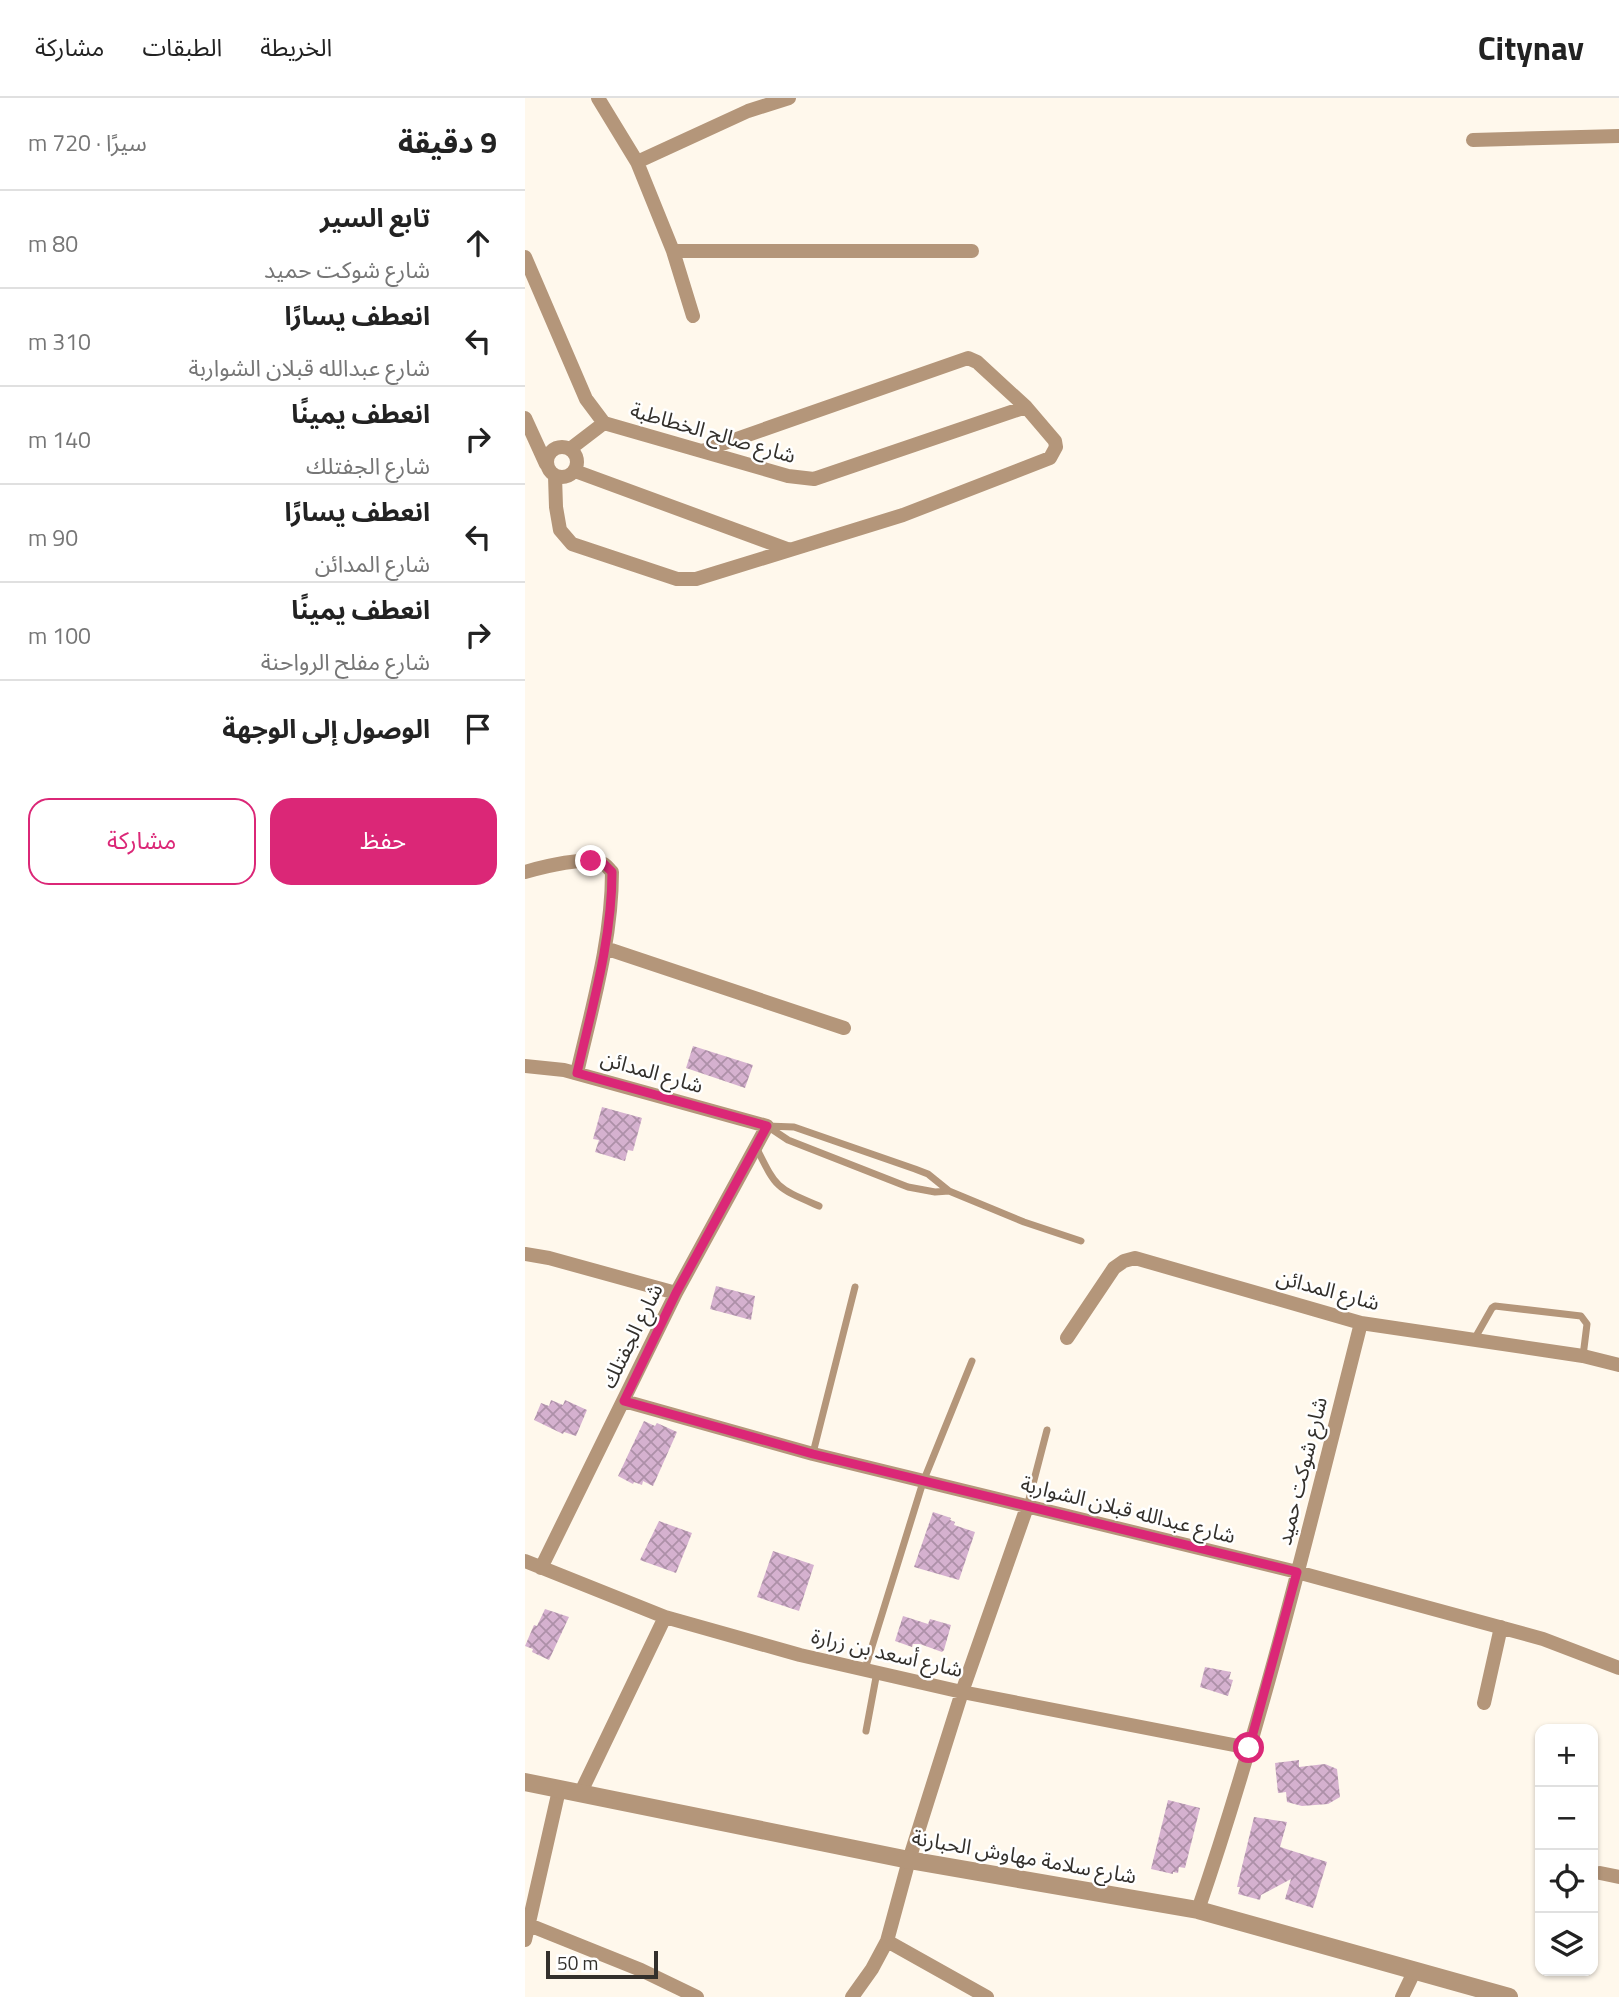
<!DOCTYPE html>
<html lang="ar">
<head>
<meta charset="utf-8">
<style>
	body { margin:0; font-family:"Titillium Web","Noto Sans Arabic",sans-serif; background:#f2f2f2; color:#222; direction:rtl }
	.controls { position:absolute; right:21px; bottom:21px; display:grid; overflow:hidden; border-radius:14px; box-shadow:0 2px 5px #0004 }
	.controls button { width:63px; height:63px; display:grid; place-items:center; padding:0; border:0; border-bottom:2px solid #e0e0e0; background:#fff; color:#222; font:35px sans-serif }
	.scale { position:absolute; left:21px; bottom:18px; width:112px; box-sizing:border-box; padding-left:7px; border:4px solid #33302c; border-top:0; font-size:19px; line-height:24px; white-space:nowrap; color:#33302c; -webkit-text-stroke:5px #fff; paint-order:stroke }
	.stop { position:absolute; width:21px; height:21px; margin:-16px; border:5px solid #db2777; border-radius:50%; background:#fff }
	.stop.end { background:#db2777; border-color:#fff; box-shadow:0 2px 7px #0008 }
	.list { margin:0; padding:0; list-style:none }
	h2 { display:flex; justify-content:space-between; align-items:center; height:91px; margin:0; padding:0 28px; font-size:30px }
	h2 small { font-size:23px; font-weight:400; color:#767676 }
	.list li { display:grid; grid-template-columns:46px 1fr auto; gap:21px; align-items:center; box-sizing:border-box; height:98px; padding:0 28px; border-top:2px solid #e0e0e0 }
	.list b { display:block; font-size:26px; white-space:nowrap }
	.list p { margin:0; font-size:23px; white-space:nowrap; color:#767676 }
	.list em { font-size:23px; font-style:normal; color:#767676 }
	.actions { display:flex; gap:14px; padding:21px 28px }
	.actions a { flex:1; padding:16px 0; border:2px solid #db2777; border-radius:21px; text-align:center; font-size:24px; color:#db2777 }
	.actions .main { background:#db2777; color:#fff }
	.icon { flex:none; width:38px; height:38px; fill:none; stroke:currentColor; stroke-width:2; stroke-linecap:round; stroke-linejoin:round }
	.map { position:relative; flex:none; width:1094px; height:1899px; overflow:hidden; direction:ltr }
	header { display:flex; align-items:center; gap:42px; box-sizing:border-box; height:98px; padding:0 35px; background:#fff; border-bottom:2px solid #e0e0e0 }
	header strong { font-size:33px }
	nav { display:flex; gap:38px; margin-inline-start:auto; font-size:24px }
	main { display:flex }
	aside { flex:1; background:#fff }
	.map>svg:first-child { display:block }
</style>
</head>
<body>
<header>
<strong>Citynav</strong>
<nav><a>الخريطة</a><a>الطبقات</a><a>مشاركة</a></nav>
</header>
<main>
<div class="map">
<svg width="1094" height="1899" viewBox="0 0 1094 1899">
	<defs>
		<pattern id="building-cross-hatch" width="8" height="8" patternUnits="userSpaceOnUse" patternTransform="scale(1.75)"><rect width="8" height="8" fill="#d5b1cf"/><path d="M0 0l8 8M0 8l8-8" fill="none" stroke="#ad90a8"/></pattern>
	</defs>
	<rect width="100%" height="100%" fill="#fff8ec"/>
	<!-- building -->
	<path fill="url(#building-cross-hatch)" d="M168 948 228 967 220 990 161 970Z
		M77 1009 117 1020 108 1053 103 1052 100 1063 70 1054 74 1042 68 1041Z
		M191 1188 230 1198 226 1222 185 1211Z
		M26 1302 38 1307 40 1302 62 1312 51 1338 39 1334 38 1336 9 1322 16 1305 24 1308Z
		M119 1323 130 1328 132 1325 152 1334 128 1388 118 1383 117 1387 109 1384 108 1386 93 1378Z
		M408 1414 426 1420 425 1422 430 1424 429 1427 450 1434 434 1482 389 1469Z
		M134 1423 167 1435 151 1475 115 1462Z
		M248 1453 289 1467 274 1513 232 1499Z
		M20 1511 44 1519 24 1562 7 1554 8 1551 0 1548 9 1527 12 1528Z
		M378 1518 403 1526 405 1521 426 1527 419 1552 417 1554 395 1546H388L387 1549 370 1543Z
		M680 1569 706 1574 704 1581 708 1582 703 1598 675 1589Z
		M774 1662V1669L800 1666 812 1671 815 1699 803 1706 777 1708 762 1704 761 1694 753 1695 750 1665Z
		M643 1702 675 1710 660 1770 654 1769 653 1775 648 1774V1776L626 1771Z
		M729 1719 762 1724 755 1749 802 1764 788 1810 760 1801 766 1781 736 1797 735 1802 713 1796 715 1789H712Z"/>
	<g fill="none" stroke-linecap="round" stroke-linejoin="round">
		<!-- service -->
		<path stroke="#b4967a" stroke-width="7" d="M242 1028 269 1029 390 1071 403 1076 424 1093 499 1124 556 1143
			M242 1028 263 1042 383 1089 410 1094 424 1093
			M231 1049C252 1091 250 1089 294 1108
			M950 1240 967 1210 970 1208 1056 1218 1062 1226 1058 1258
			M288 1355 330 1189
			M502 1409 522 1332
			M340 1571 398 1384 447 1263
			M341 1633 352 1574"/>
		<!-- minor -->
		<path stroke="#b4967a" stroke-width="14" d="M73 0 112 64 148 153 168 218
			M948 42 1094 38
			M112 64 223 13 264 0
			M148 153H447
			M0 159 61 301 79 325 263 378 289 381 501 309
			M0 320 21 366
			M22 364a15 15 0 1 1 30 0a15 15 0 1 1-30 0Z
			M45 351 79 325
			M50 373 265 452
			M30 378 31 409 35 432 47 446 152 481H171L378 417 525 360 531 349 530 343 501 309 452 264 443 260 177 353
			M0 774C17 769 63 757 79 766 82 768 84 771 87 774 87 842 67 909 52 975
			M80 850 319 930
			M0 968 39 972 242 1028 151 1195 16 1470
			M0 1156 24 1160 151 1195
			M542 1240 589 1170 599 1163 610 1160 836 1225 1058 1258 1094 1267
			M99 1303 288 1356 772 1474 1018 1541 1094 1570
			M0 1463 140 1519 275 1557 437 1594 724 1650
			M959 1605 976 1529
			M55 1696 140 1519
			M1075 1775 1094 1779
			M673 1812C739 1620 786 1422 836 1225
			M4 1827 116 1872 172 1899
			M0 1842 34 1692
			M362 1843 462 1899
			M327 1899 347 1871 362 1843 384 1762 437 1594 502 1409
			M877 1899 889 1874"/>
		<!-- tertiary -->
		<path stroke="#b4967a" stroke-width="18" d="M0 1684 384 1762 673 1812 984 1899"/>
	</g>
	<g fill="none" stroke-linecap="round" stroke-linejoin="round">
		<!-- route -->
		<path stroke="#db2777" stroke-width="9" d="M66 763 79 766 87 774C87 842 67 909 52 975L242 1028 151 1195 99 1303 288 1356 772 1474 724 1650"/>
	</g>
	<g text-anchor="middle" stroke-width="5" stroke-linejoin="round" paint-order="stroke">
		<!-- street labels -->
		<g font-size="21" fill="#33302c" stroke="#fff">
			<text transform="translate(188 335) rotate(16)" y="7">شارع صالح الخطاطبة</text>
			<text transform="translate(127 974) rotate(16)" y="7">شارع المدائن</text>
			<text transform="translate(803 1192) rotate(15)" y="7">شارع المدائن</text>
			<text transform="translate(107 1238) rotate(-64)" y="7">شارع الجفتلك</text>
			<text transform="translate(777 1373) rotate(-76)" y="7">شارع شوكت حميد</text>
			<text transform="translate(603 1412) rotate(14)" y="7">شارع عبدالله قبلان الشواربة</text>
			<text transform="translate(362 1555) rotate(13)" y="7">شارع أسعد بن زرارة</text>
			<text transform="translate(499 1759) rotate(10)" y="7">شارع سلامة مهاوش الحبارنة</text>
		</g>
	</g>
</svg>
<div class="controls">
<button>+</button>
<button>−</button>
<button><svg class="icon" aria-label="locate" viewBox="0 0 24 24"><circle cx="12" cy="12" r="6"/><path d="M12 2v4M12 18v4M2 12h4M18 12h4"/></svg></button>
<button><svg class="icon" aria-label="layers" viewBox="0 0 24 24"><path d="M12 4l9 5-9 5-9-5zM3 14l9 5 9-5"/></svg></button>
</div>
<div class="scale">50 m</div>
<div class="stop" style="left:724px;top:1650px"></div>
<div class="stop end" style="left:66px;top:763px"></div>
</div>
<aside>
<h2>9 دقيقة<small>سيرًا · 720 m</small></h2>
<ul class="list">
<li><svg class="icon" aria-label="ahead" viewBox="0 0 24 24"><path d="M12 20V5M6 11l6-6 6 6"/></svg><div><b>تابع السير</b><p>شارع شوكت حميد</p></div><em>80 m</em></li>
<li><svg class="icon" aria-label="left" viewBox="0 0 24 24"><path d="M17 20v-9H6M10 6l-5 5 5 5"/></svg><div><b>انعطف يسارًا</b><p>شارع عبدالله قبلان الشواربة</p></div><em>310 m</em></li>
<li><svg class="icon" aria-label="right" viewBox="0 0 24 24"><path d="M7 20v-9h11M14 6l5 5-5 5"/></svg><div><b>انعطف يمينًا</b><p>شارع الجفتلك</p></div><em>140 m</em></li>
<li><svg class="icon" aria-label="left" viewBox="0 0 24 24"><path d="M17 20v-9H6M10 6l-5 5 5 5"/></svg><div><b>انعطف يسارًا</b><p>شارع المدائن</p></div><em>90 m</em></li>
<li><svg class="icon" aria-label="right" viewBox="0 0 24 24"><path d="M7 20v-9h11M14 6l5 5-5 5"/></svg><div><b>انعطف يمينًا</b><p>شارع مفلح الرواحنة</p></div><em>100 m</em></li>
<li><svg class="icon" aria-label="arrive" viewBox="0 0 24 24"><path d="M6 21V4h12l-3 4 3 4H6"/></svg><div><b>الوصول إلى الوجهة</b></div></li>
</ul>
<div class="actions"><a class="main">حفظ</a><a>مشاركة</a></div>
</aside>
</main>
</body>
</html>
